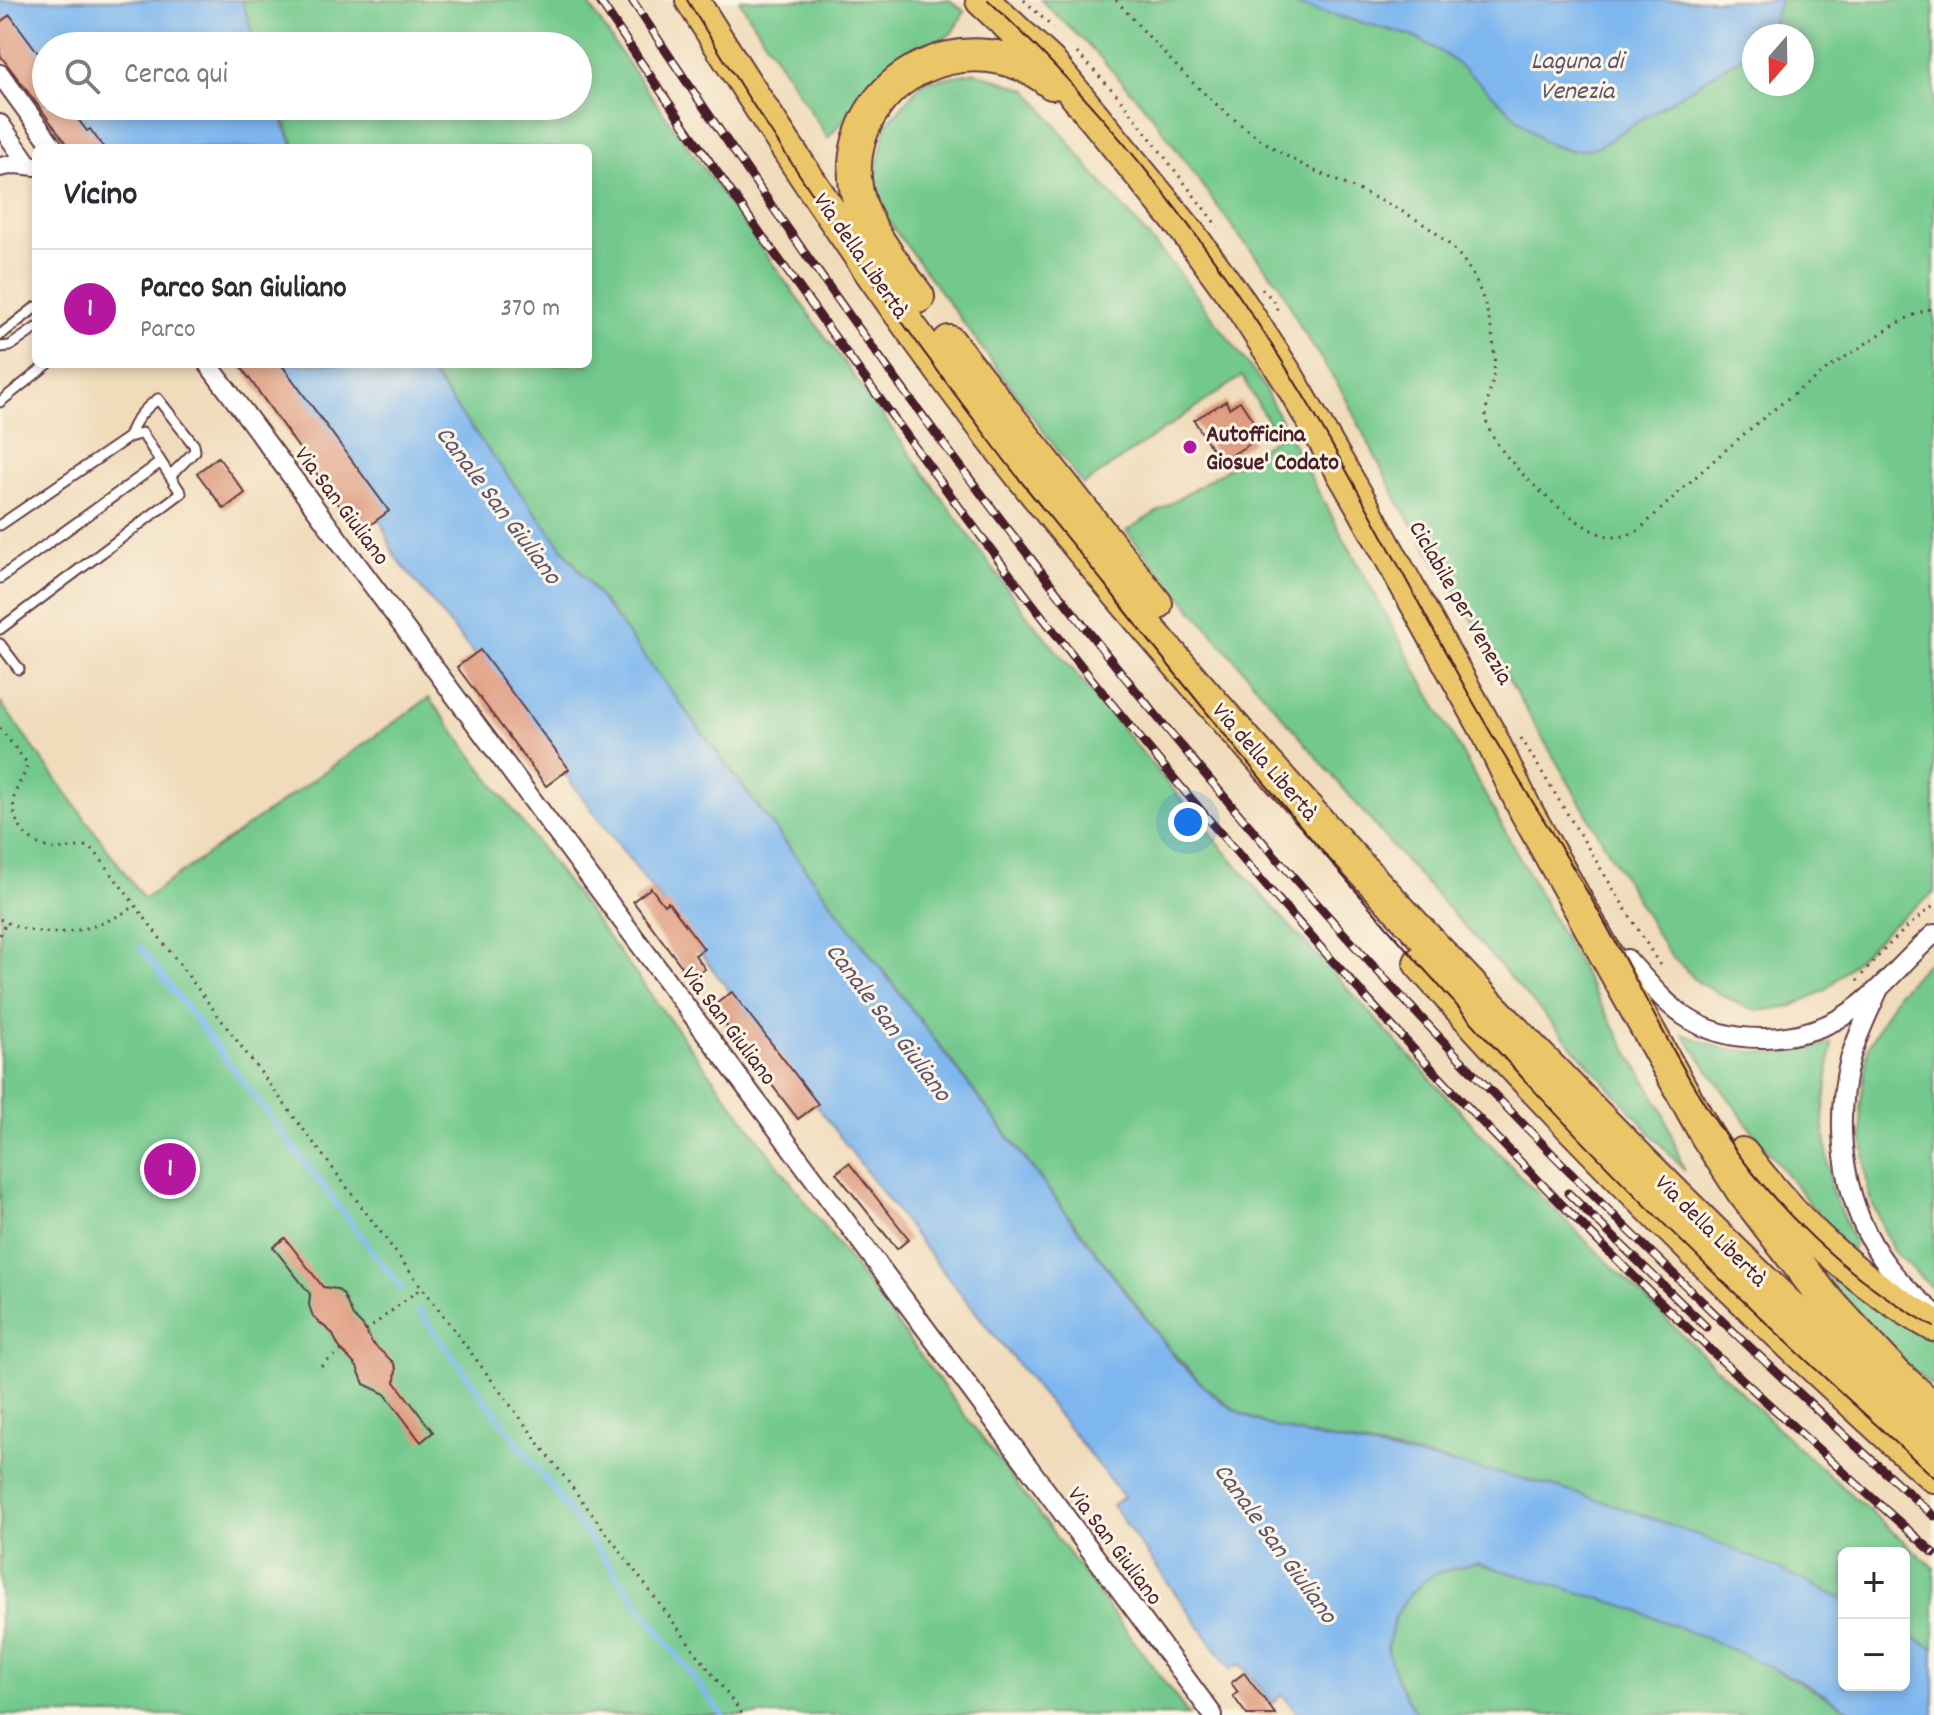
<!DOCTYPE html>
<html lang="it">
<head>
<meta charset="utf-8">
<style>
	body { margin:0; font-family:Dekko,sans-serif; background:#f7f7f7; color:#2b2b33 }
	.controls { position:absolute; right:24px; bottom:24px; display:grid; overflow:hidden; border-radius:12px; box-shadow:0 4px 12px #0003 }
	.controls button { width:72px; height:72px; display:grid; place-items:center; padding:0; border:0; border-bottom:2px solid #e1e1e2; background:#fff; color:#2b2b33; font:40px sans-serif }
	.compass { position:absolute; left:1742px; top:24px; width:72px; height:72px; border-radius:50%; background:#fff; box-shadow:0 4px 12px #0003; rotate:200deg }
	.you { position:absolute; left:1188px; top:822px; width:28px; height:28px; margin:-20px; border:6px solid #fff; border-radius:50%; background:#1a73e8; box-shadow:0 0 0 12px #1a73e833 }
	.badge { display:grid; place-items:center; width:52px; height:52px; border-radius:50%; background:#b5179e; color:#fff; font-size:26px; font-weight:700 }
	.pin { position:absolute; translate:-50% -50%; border:4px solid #fff; box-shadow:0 2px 8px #0006 }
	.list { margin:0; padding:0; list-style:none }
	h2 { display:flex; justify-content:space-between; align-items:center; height:104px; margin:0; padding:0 32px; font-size:34px }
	h2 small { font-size:26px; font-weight:400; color:#7c7c81 }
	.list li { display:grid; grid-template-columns:52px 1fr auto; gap:24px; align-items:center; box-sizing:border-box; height:120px; padding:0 32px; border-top:2px solid #e1e1e2 }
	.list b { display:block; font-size:30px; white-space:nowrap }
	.list p { margin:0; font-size:26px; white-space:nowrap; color:#7c7c81 }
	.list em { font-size:26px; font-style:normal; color:#7c7c81 }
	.icon { flex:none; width:44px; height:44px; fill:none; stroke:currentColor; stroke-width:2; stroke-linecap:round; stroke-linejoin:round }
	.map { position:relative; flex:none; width:1934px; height:1715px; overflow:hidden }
	.search { position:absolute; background:#fff; box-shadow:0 4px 12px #0003; left:32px; top:32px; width:560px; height:88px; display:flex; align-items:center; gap:20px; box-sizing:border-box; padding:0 28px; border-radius:44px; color:#7c7c81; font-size:30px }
	.panel { position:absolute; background:#fff; box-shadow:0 4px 12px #0003; left:32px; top:144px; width:560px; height:224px; border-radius:12px }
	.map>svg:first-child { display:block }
</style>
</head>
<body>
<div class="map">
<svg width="1934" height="1715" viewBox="0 0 1934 1715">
	<rect width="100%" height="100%" fill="#fcf5e5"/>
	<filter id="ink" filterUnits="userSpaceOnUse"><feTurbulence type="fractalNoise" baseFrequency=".0125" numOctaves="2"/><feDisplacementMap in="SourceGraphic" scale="16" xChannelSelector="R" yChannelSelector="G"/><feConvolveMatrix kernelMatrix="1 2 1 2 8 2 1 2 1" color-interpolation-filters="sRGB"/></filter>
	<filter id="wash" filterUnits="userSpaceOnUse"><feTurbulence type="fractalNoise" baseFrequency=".006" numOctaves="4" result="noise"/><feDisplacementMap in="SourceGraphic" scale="32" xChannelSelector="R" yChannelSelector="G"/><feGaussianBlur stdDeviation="1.8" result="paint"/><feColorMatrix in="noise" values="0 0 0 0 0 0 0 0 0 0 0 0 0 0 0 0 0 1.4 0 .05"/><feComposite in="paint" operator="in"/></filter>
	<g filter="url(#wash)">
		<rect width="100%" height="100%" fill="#f0dcbb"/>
		<!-- green -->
		<path fill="#73c98d" stroke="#5e745c" stroke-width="2" d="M242 0H586L621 54 1025 613 1265 899 1521 1177 1794 1444 1934 1568V1650L1904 1632V1553H1844V1600L1446 1461 1274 1428 1240 1413 1204 1386 1172 1352 460 413 427 364H588V148H296L279 106H578V46H256Z
			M739 0H950L965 12 951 34 893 61 828 138Z
			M1041 0H1277L1409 35 1430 43 1448 56 1570 151 1599 146 1754 49V84H1802V36H1767L1779 0H1934V893L1893 924 1826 990 1792 1006 1757 1011 1737 1003 1698 982 1666 950 1485 639 1400 505 1342 391 1301 328 1280 285 1239 236 1150 113 1099 56Z
			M975 72 1028 90 1096 176 1177 270 1261 382 1309 475 1594 993 1662 1109 1684 1170 1391 845 1126 531 1277 438 1242 376 1083 485 886 218 875 176 887 124 923 82Z
			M429 698 1189 1715H0V702L144 899Z
			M1934 956V1290L1893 1251 1868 1193 1860 1109 1868 1047 1896 995Z
			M1683 1034 1724 1049 1779 1054 1832 1043 1823 1118 1831 1188 1854 1243 1851 1256 1744 1120Z
			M1802 1248 1934 1341V1388L1870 1332Z
			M1477 1563C1524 1577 1572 1589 1619 1604 1702 1632 1782 1670 1858 1715H1417C1406 1700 1386 1664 1388 1646 1390 1619 1409 1585 1434 1573 1446 1567 1463 1565 1477 1563Z"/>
		<!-- water -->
		<path fill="#7eb7ef" stroke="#646b8d" stroke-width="2" d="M0 0H242L256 46H46V77L0 16Z
			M1277 0H1779L1780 1 1770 33 1767 36H1754V49L1599 146C1579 153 1562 151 1543 141 1499 105 1462 56 1409 35Z
			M67 106H276L294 148H99Z
			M261 364H423L1177 1360C1197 1380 1217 1401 1242 1414 1278 1432 1314 1436 1353 1444 1421 1458 1489 1469 1555 1487 1656 1516 1751 1553 1844 1600V1685H1904V1632L1934 1649V1715H1858L1806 1684 1713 1641 1619 1604 1477 1563 1433 1574 1408 1595 1394 1620 1387 1648 1397 1680 1417 1715H1299L1282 1694 1273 1703 1240 1664 1230 1669 1112 1505 1124 1497 929 1254 473 653 394 555 382 524Z"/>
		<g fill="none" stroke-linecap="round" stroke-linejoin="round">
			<!-- stream -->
			<path stroke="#7eb7ef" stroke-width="6" d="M140 947 401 1288
				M418 1310 722 1715"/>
		</g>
		<g id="blocks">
			<!-- building -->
			<path fill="#de997d" d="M10 15 42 58 35 63 46 77V106H68L87 131 90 129 104 148H66L67 144 0 55V22Z
				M239 364H281L389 511 359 533Z
				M1226 401 1229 408 1240 401 1259 430 1249 436 1253 442 1220 462 1194 420Z
				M218 457 245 493 224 509 197 473Z
				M480 650 569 769 546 786 457 667Z
				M651 888 664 905 668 902 704 949 695 955 705 969 691 979 633 901Z
				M732 992 818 1104 798 1119 712 1007Z
				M849 1163 909 1239 897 1249 836 1173Z
				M285 1238 323 1287 337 1289 343 1294 353 1316 363 1326 372 1343 393 1362 396 1368 395 1382 433 1432 421 1442 385 1394 364 1384 357 1367 339 1347 332 1333 313 1317 309 1305 310 1294 273 1247Z
				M1244 1673 1276 1715H1247L1233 1696 1238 1692 1231 1683Z"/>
		</g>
	</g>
	<g filter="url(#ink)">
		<use href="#blocks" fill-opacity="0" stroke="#633b41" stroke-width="2"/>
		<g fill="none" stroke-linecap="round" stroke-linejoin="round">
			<defs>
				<path id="lane" d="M0 335 36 307
					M0 347 10 346 36 328
					M0 402 48 364
					M129 437C134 420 144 409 158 399L194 445 195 451 170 476
					M0 525 129 437 142 433 181 493 0 629
					M0 578 161 462
					M0 644 19 669"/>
				<path id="street" d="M0 74 54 148
					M0 124 28 164
					M0 167 16 164 36 166
					M208 364 1213 1715
					M1627 959C1645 978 1662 1001 1684 1016 1733 1049 1806 1043 1853 1010 1883 989 1906 958 1934 934
					M1878 991C1868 1013 1857 1036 1850 1059 1832 1128 1844 1211 1889 1268 1901 1284 1917 1298 1932 1311"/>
				<path id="highway" d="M692 0C811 189 937 376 1080 547 1210 705 1348 857 1489 1005 1633 1155 1780 1302 1934 1441
					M982 0 1050 63 1186 230 1241 305 1287 376 1363 507 1489 734 1526 811 1707 1136 1742 1190 1822 1295 1897 1376 1934 1409
					M918 297C894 263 858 223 855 179 849 74 974 18 1052 83
					M949 342 1156 604
					M1420 963C1581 1144 1754 1314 1934 1476
					M1742 1154C1796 1224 1856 1282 1934 1325"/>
			</defs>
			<!-- lane casing -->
			<use href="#lane" stroke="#633b41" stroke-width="13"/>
			<!-- street casing -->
			<use href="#street" stroke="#633b41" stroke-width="22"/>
			<!-- highway casing -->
			<use href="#highway" stroke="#633b41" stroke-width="36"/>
			<!-- path -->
			<path stroke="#633b41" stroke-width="3" stroke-dasharray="2 6" stroke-linecap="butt" d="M1024 0 1053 28
				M1116 0C1168 59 1221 118 1290 158 1346 190 1431 210 1468 267 1485 293 1497 340 1494 371 1493 386 1485 404 1486 419 1490 452 1573 527 1604 535 1618 539 1626 536 1639 530 1708 464 1778 400 1859 348 1884 332 1906 315 1934 308
				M1077 53 1119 97 1218 227
				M1262 289 1273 300 1278 312
				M0 728 27 763C26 776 16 785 14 798 10 824 31 848 57 849 67 850 77 846 88 846L96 853 743 1715
				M1521 738 1661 967
				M0 919C45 944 95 932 135 906
				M0 935 6 922
				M1857 981C1880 953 1904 927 1934 906
				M366 1331 422 1287
				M321 1366 342 1350
				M0 1710 1 1715"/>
			<!-- lane -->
			<use href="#lane" stroke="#fff" stroke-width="9"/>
			<!-- street -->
			<use href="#street" stroke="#fff" stroke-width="18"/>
			<!-- highway -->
			<use href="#highway" stroke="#ebc669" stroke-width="32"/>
			<!-- tram -->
			<path stroke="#4a1f2b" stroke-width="2" d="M687 0C782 155 886 304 996 449 1031 496 1069 540 1106 586 1230 745 1359 899 1495 1048 1631 1198 1783 1342 1934 1477
				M988 0C1111 114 1220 257 1306 400 1371 509 1427 623 1491 733 1521 785 1555 836 1585 888 1641 982 1684 1087 1753 1173 1804 1236 1863 1287 1934 1327"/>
			<defs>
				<path id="rail" d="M599 0C685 129 775 255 866 380 943 486 1020 591 1103 693 1257 882 1422 1064 1594 1237 1703 1346 1818 1450 1934 1553
					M632 0C878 372 1154 740 1463 1062 1614 1220 1771 1371 1934 1516
					M1568 1193 1706 1327"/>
			</defs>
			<!-- rail casing -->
			<use href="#rail" stroke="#4a1f2b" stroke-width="9"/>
			<!-- rail -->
			<use href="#rail" stroke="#fcf5e5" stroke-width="6" stroke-dasharray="18" stroke-linecap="butt"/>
		</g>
	</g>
	<!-- markers -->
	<circle fill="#b5179e" stroke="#fcf5e5" stroke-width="3" cx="1190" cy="447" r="8"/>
	<g text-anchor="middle" stroke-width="6" stroke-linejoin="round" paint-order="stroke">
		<!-- street labels -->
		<g font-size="24" fill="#4a1f2b" stroke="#fcf5e5">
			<text transform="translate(862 255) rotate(55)" y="8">Via della Libertà</text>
			<text transform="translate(343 505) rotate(53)" y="8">Via San Giuliano</text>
			<text transform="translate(1462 602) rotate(60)" y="8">Ciclabile per Venezia</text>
			<text transform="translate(1266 761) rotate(49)" y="8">Via della Libertà</text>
			<text transform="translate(730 1025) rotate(53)" y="8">Via San Giuliano</text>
			<text transform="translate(1712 1230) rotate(45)" y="8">Via della Libertà</text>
			<text transform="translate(1116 1545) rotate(53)" y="8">Via San Giuliano</text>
		</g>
		<!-- poi labels -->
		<g font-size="24" font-weight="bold" fill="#4a1f2b" stroke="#fcf5e5" text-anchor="start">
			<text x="1206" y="441">Autofficina<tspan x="1206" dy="28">Giosue' Codato</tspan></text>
		</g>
		<!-- water labels -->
		<g font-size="26" font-style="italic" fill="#5c5470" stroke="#fcf5e5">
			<text x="1577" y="68">Laguna di<tspan x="1577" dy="30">Venezia</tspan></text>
			<text transform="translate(500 504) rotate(53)" y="9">Canale San Giuliano</text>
			<text transform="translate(890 1021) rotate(53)" y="9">Canale San Giuliano</text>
			<text transform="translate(1277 1542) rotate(54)" y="9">Canale San Giuliano</text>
		</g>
	</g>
</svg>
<div class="controls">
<button>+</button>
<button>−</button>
</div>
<svg class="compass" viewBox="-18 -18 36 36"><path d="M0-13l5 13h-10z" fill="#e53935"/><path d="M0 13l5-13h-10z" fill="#7c7c81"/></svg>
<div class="you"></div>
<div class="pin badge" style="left:170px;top:1169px">1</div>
<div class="search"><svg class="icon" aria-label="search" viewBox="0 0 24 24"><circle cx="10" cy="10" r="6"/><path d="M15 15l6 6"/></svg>Cerca qui</div>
<section class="panel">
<h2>Vicino<small></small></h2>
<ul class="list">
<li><span class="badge">1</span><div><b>Parco San Giuliano</b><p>Parco</p></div><em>370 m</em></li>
</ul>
</section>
</div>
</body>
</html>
